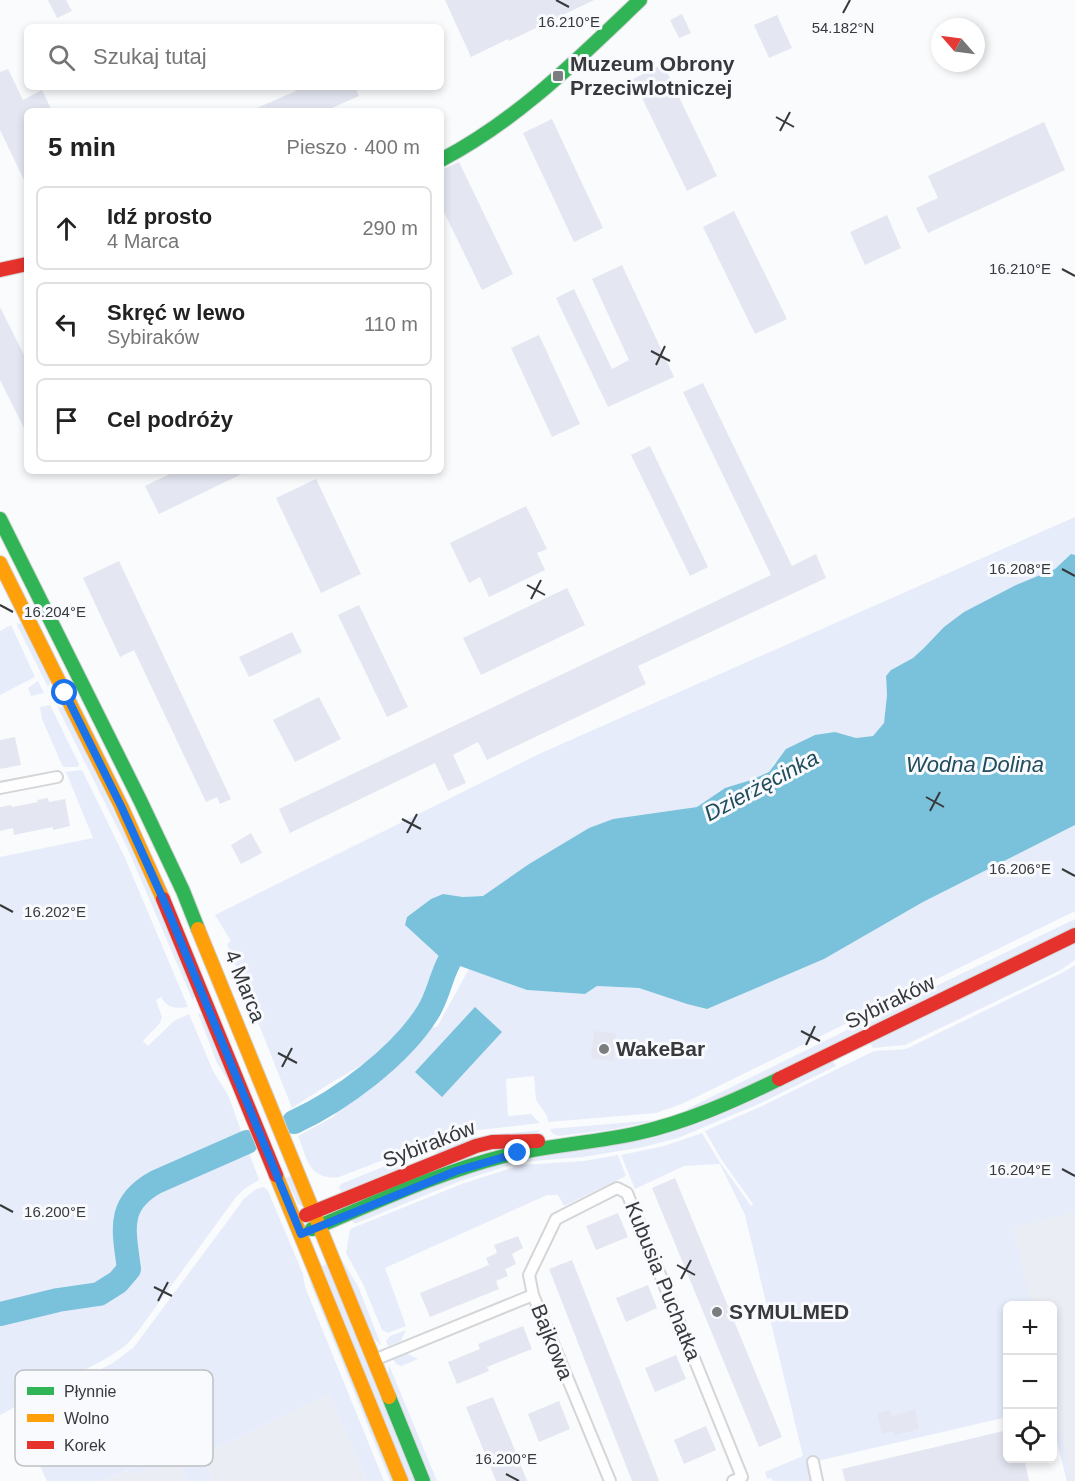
<!DOCTYPE html>
<html lang="pl">
<head>
<meta charset="utf-8">
<style>
	body { margin:0; font-family:Arial,sans-serif; background:#f2f2f2; color:#222 }
	.controls { position:absolute; right:18px; bottom:18px; display:grid; overflow:hidden; border-radius:9px; box-shadow:0 3px 9px #0003 }
	.controls button { width:54px; height:54px; display:grid; place-items:center; padding:0; border:0; border-bottom:2px solid #e0e0e0; background:#fff; color:#222; font:30px sans-serif }
	.compass { position:absolute; left:931px; top:18px; width:54px; height:54px; border-radius:50%; background:#fff; box-shadow:0 3px 9px #0003; rotate:298deg }
	.stop { position:absolute; width:18px; height:18px; margin:-14px; border:4px solid #1a73e8; border-radius:50%; background:#fff }
	.stop.end { background:#1a73e8; border-color:#fff; box-shadow:0 2px 6px #0008 }
	.list { margin:0; padding:0; list-style:none }
	h2 { display:flex; justify-content:space-between; align-items:center; height:78px; margin:0; padding:0 24px; font-size:26px }
	h2 small { font-size:20px; font-weight:400; color:#767676 }
	.list li { display:grid; grid-template-columns:39px 1fr auto; gap:18px; align-items:center; box-sizing:border-box; height:84px; margin:0 12px 12px; padding:0 12px; border:2px solid #e0e0e0; border-radius:9px }
	.list b { display:block; font-size:22px; white-space:nowrap }
	.list p { margin:0; font-size:20px; white-space:nowrap; color:#767676 }
	.list em { font-size:20px; font-style:normal; color:#767676 }
	.icon { flex:none; width:33px; height:33px; fill:none; stroke:currentColor; stroke-width:2; stroke-linecap:round; stroke-linejoin:round }
	.map { position:relative; flex:none; width:1075px; height:1481px; overflow:hidden }
	.search { position:absolute; background:#fff; box-shadow:0 3px 9px #0003; left:24px; top:24px; width:420px; height:66px; display:flex; align-items:center; gap:15px; box-sizing:border-box; padding:0 21px; border-radius:9px; color:#767676; font-size:22px }
	.panel { position:absolute; background:#fff; box-shadow:0 3px 9px #0003; left:24px; top:108px; width:420px; height:366px; border-radius:9px }
	.map>svg:first-child { display:block }
</style>
</head>
<body>
<div class="map">
<svg width="1075" height="1481" viewBox="0 0 1075 1481">
	<rect width="100%" height="100%" fill="#f9fbfd"/>
	<!-- built -->
	<path fill="#eaedf4" d="M1075 1205V1481H1067L1053 1425 1052 1306 1025 1305 1006 1221Z
		M329 1394 367 1481H213L202 1455Z
		M177 1456 188 1481H101L130 1470 132 1475Z"/>
	<!-- green -->
	<path fill="#e6ecfa" d="M1075 517V555H1070L1055 569 1016 585 913 658 891 670 886 676 887 695 884 724 873 736 856 738 835 732 775 762 769 772 751 780 725 788 697 807 613 819 589 828 529 864 483 896 463 897 443 894 431 899 407 917 405 925 441 958 423 1003 379 1055 329 1084 292 1108 227 944 231 941 215 915 539 754Z
		M16 623 22 624 51 681 48 687Z
		M11 625 35 677 0 695V631Z
		M38 681 44 693 31 696 28 688Z
		M50 705 79 764 78 767H63L42 719 40 707Z
		M57 706 64 708 130 844 195 993 193 1001 127 847Z
		M82 770 125 858 188 1007C176 1009 167 1008 161 997L156 1000 162 1017 160 1023 143 1041 148 1046 174 1021 189 1014 213 1071 228 1095 259 1180 244 1189 236 1197 136 1334 126 1345 109 1357 0 1415V857L93 838 66 772Z
		M1075 825V911L684 1103 656 1113 548 1122 547 1116 536 1100 534 1076 506 1079 508 1116 531 1114 540 1123 453 1133 339 1177C309 1181 307 1158 298 1136L333 1117 427 1028 437 1027 469 969 527 990 585 994 597 986 639 988 687 1004 707 1009 824 959 923 902Z
		M1075 919V927L738 1090 688 1111 687 1109 934 987Z
		M1075 944V960L1061 970 905 1045 873 1048 870 1043Z
		M1075 965V1212L1013 1227 1031 1305 1008 1306 1007 1417 813 1462 812 1478 810 1481H773L771 1478 767 1479 765 1472 803 1456 745 1215 720 1164 684 1166 635 1189 621 1155 664 1146 702 1133 719 1161 751 1206 753 1204 721 1159 705 1131 762 1106 874 1051 906 1049 1062 973Z
		M198 1013 203 1016 235 1091 217 1063Z
		M833 1061 836 1066 761 1103 678 1138 643 1147 583 1157 520 1162 460 1181 357 1223H354L351 1218C406 1196 460 1170 518 1157 565 1147 615 1149 662 1135 722 1118 778 1088 833 1061Z
		M657 1120 609 1130 558 1136 552 1133 550 1129Z
		M540 1130 536 1135 478 1139 436 1154 434 1148 467 1138Z
		M618 1155 626 1176 564 1206 558 1195H547L385 1268 406 1326 388 1333 382 1330 363 1284 346 1253 350 1229 462 1184 521 1165 584 1161Z
		M400 1160 402 1167 341 1192 339 1187 341 1184Z
		M291 1176 304 1206 303 1207 298 1204 286 1178Z
		M264 1187 268 1191 303 1274 305 1287 384 1481H367L329 1394 202 1455 213 1481H188L177 1456 132 1475 129 1470 101 1481H47L16 1414 113 1363 134 1347 244 1199 256 1189Z
		M341 1259 358 1286 381 1345 373 1338Z
		M328 1264 416 1481H409L322 1266Z
		M308 1271 394 1481H390L311 1285Z
		M406 1330 401 1341 388 1346 386 1341 390 1336Z
		M406 1353 418 1359 401 1366 396 1364 393 1359Z
		M389 1365 437 1481H431L388 1376Z
		M1053 1398 1069 1470 1071 1481H1067L1053 1425Z"/>
	<!-- water -->
	<path fill="#7ac1db" d="M1071 554 1075 555V825L923 902 824 959 707 1009 687 1004 639 988 597 986 585 994 527 990 449 962 441 958 405 925 407 917 431 899 443 894 463 897 483 896 529 864 589 828 613 819 697 807 725 788 751 780 769 772 786 749 815 735 835 732 856 738 873 736 884 723 887 695 886 676 891 670 913 658 924 648 944 627 964 612 1016 585 1055 569Z
		M475 1007 502 1032 442 1097 415 1072Z"/>
	<g fill="none" stroke-linecap="round" stroke-linejoin="round">
		<!-- river -->
		<path stroke="#7ac1db" stroke-width="24" d="M294 1122C340 1101 401 1056 428 1012 437 998 440 981 447 966 452 955 459 944 465 934
			M0 1314 58 1300 99 1294 118 1282 129 1269C124 1230 116 1204 156 1182L247 1142"/>
	</g>
	<!-- building -->
	<path fill="#e4e7f1" d="M48 0H66L72 11 57 18Z
		M445 0H594L509 41 508 39 471 57Z
		M682 14 691 33 679 38 670 20Z
		M777 15 792 48 769 58 754 25Z
		M663 64 717 176 687 191 633 79Z
		M8 69 23 100 42 90 52 111H27V186L0 130V72Z
		M294 87H355L359 96 325 111H250L296 91Z
		M552 119 603 228 574 242 523 133Z
		M1044 122 1065 170 928 233 916 208 938 198 928 176Z
		M459 162 513 274 482 290 441 206V170Z
		M734 211 787 319 755 334 703 227Z
		M887 215 901 248 865 265 850 232Z
		M622 265 674 377 608 407 556 298 574 289 612 369 629 360 592 279Z
		M0 307 27 361V434L0 380Z
		M539 335 580 424 552 437 511 348Z
		M703 383 792 566 816 554 826 578 638 666 646 684 487 760 478 742 453 755 466 783 448 791 435 763 290 833 279 809 771 575 683 392Z
		M650 446 708 567 690 576 631 455Z
		M176 471H248L159 514 145 486Z
		M316 479 361 574 321 593 276 498Z
		M526 506 547 549 537 553 545 570 489 597 480 577 469 583 450 543Z
		M119 561 231 799 220 804 217 797 206 802 134 650 120 657 83 578Z
		M567 588 585 625 481 675 463 638Z
		M359 605 408 707 387 717 338 615Z
		M292 632 302 652 249 677 239 657Z
		M319 697 341 739 295 762 273 720Z
		M15 737 21 765 0 769V740Z
		M48 798 49 802 65 799 70 826 53 830V827L14 835 13 828 0 831V807L11 805 12 807 38 802 37 800Z
		M251 833 262 853 241 864 231 845Z
		M594 1031 616 1034 614 1061 591 1058Z
		M675 1178 782 1437 759 1447 652 1188Z
		M618 1213 628 1237 596 1250 586 1226Z
		M518 1236 523 1248 512 1254 516 1264 505 1269 508 1276 496 1281 499 1289 430 1317 420 1293 489 1265 486 1258 497 1253 494 1245Z
		M572 1260 651 1460 659 1481H632L555 1284 549 1269Z
		M648 1285 657 1308 626 1322 616 1298Z
		M523 1326 532 1349 487 1367 489 1371 457 1384 448 1362 480 1349 478 1344Z
		M676 1355 686 1379 655 1392 645 1368Z
		M493 1397 512 1443 527 1481H496L485 1454 466 1407Z
		M559 1401 570 1429 539 1442 528 1414Z
		M915 1409 919 1429 895 1435 894 1431 882 1434 877 1413 890 1410 892 1416Z
		M706 1426 716 1450 684 1464 674 1440Z
		M1008 1430V1458H1024L1029 1481H845L842 1469Z"/>
	<g fill="none" stroke-linecap="round" stroke-linejoin="round">
		<defs>
			<path id="street" d="M0 788 57 777
				M374 1360 533 1295
				M813 1462 817 1481
				M610 1481 533 1295 529 1275 556 1219 617 1188 627 1193 742 1477 733 1481"/>
			<path id="fast" d="M441 160C519 119 577 60 640 0
				M0 519 140 800 183 891 198 929
				M312 1229C375 1203 437 1173 504 1156 548 1145 594 1143 638 1133 687 1122 734 1101 779 1079
				M389 1397 423 1481"/>
			<path id="slow" d="M0 563 121 806 163 899
				M198 929 389 1397
				M276 1175 401 1481"/>
			<path id="jam" d="M0 270 27 264
				M163 899 276 1175
				M779 1079 1075 935
				M306 1215 476 1146 492 1142 538 1141"/>
		</defs>
		<!-- street casing -->
		<use href="#street" stroke="#d4d5d7" stroke-width="14"/>
		<!-- fast casing -->
		<use href="#fast" stroke="#d4d5d7" stroke-width="16"/>
		<!-- slow casing -->
		<use href="#slow" stroke="#d4d5d7" stroke-width="16"/>
		<!-- jam casing -->
		<use href="#jam" stroke="#d4d5d7" stroke-width="16"/>
		<!-- street -->
		<use href="#street" stroke="#fefeff" stroke-width="10"/>
		<!-- fast -->
		<use href="#fast" stroke="#30b455" stroke-width="14"/>
		<!-- slow -->
		<use href="#slow" stroke="#ff9f0a" stroke-width="14"/>
		<!-- jam -->
		<use href="#jam" stroke="#e5322d" stroke-width="14"/>
	</g>
	<g fill="none" stroke-linecap="round" stroke-linejoin="round">
		<!-- route -->
		<path stroke="#1a73e8" stroke-width="8" d="M65 693 121 806 164 901 301 1234 456 1171 518 1153"/>
	</g>
	<!-- ticks -->
	<path fill="none" stroke="#38393b" stroke-width="2" d="M556 0 569 7M843 13 850 0M776 117 794 127M780 131 790 112M1062 269 1075 276M651 351 670 361M656 365 665 346M1062 569 1075 576M527 585 545 595M531 599 541 580M0 605 13 612M926 797 944 807M930 811 940 792M402 819 421 829M407 833 417 814M1062 869 1075 876M0 905 13 912M801 1031 820 1041M806 1045 815 1026M278 1053 297 1063M282 1067 292 1048M1062 1169 1075 1176M0 1205 13 1212M677 1265 695 1275M681 1279 691 1260M154 1287 172 1296M158 1301 168 1282M506 1474 519 1481"/>
	<!-- markers -->
	<g fill="#7c7d7f" stroke="#f8fafe" stroke-width="2">
		<rect x="552" y="70" width="12" height="12" rx="3"/>
		<circle cx="604" cy="1049" r="6"/>
		<circle cx="717" cy="1312" r="6"/>
	</g>
	<g text-anchor="middle" stroke-width="6" stroke-linejoin="round" paint-order="stroke">
		<!-- poi labels -->
		<g font-size="21" font-weight="bold" fill="#38393b" stroke="#f8fafe" text-anchor="start">
			<text x="570" y="71">Muzeum Obrony<tspan x="570" dy="24">Przeciwlotniczej</tspan></text>
			<text x="616" y="1056">WakeBar</text>
			<text x="729" y="1319">SYMULMED</text>
		</g>
		<!-- street labels -->
		<g font-size="21" fill="#38393b" stroke="#f8fafe">
			<text transform="translate(245 986) rotate(68)" y="7">4 Marca</text>
			<text transform="translate(890 1002) rotate(-26)" y="7">Sybiraków</text>
			<text transform="translate(429 1144) rotate(-21)" y="7">Sybiraków</text>
			<text transform="translate(663 1281) rotate(68)" y="7">Kubusia Puchatka</text>
			<text transform="translate(552 1342) rotate(68)" y="7">Bajkowa</text>
		</g>
		<!-- water labels -->
		<g font-size="22" font-style="italic" fill="#224d5c" stroke="#f8fafe">
			<text x="975" y="772">Wodna Dolina</text>
			<text transform="translate(761 785) rotate(-28)" y="8">Dzierżęcinka</text>
		</g>
	</g>
	<!-- legend -->
	<rect x="15" y="1370" width="198" height="96" rx="9" fill="#f8fafe" stroke="#bec0c4" stroke-width="1.5"/>
	<rect x="27" y="1387" width="27" height="8" fill="#30b455"/>
	<rect x="27" y="1414" width="27" height="8" fill="#ff9f0a"/>
	<rect x="27" y="1441" width="27" height="8" fill="#e5322d"/>
	<g font-size="16" fill="#38393b">
		<text x="64" y="1397">Płynnie</text>
		<text x="64" y="1424">Wolno</text>
		<text x="64" y="1451">Korek</text>
	</g>
	<g font-size="15" text-anchor="middle" fill="#38393b" stroke="#f8fafe" stroke-width="6" stroke-linejoin="round" paint-order="stroke">
		<text x="569" y="27">16.210°E</text>
		<text x="843" y="33">54.182°N</text>
		<text x="1020" y="274">16.210°E</text>
		<text x="1020" y="574">16.208°E</text>
		<text x="55" y="617">16.204°E</text>
		<text x="1020" y="874">16.206°E</text>
		<text x="55" y="917">16.202°E</text>
		<text x="1020" y="1175">16.204°E</text>
		<text x="55" y="1217">16.200°E</text>
		<text x="506" y="1464">16.200°E</text>
	</g>
</svg>
<div class="controls">
<button>+</button>
<button>−</button>
<button><svg class="icon" aria-label="locate" viewBox="0 0 24 24"><circle cx="12" cy="12" r="6"/><path d="M12 2v4M12 18v4M2 12h4M18 12h4"/></svg></button>
</div>
<svg class="compass" viewBox="-18 -18 36 36"><path d="M0-13l5 13h-10z" fill="#e53935"/><path d="M0 13l5-13h-10z" fill="#767676"/></svg>
<div class="stop" style="left:65px;top:693px"></div>
<div class="stop end" style="left:518px;top:1153px"></div>
<div class="search"><svg class="icon" aria-label="search" viewBox="0 0 24 24"><circle cx="10" cy="10" r="6"/><path d="M15 15l6 6"/></svg>Szukaj tutaj</div>
<section class="panel">
<h2>5 min<small>Pieszo · 400 m</small></h2>
<ul class="list">
<li><svg class="icon" aria-label="ahead" viewBox="0 0 24 24"><path d="M12 20V5M6 11l6-6 6 6"/></svg><div><b>Idź prosto</b><p>4 Marca</p></div><em>290 m</em></li>
<li><svg class="icon" aria-label="left" viewBox="0 0 24 24"><path d="M17 20v-9H6M10 6l-5 5 5 5"/></svg><div><b>Skręć w lewo</b><p>Sybiraków</p></div><em>110 m</em></li>
<li><svg class="icon" aria-label="arrive" viewBox="0 0 24 24"><path d="M6 21V4h12l-3 4 3 4H6"/></svg><div><b>Cel podróży</b></div></li>
</ul>
</section>
</div>
</body>
</html>
